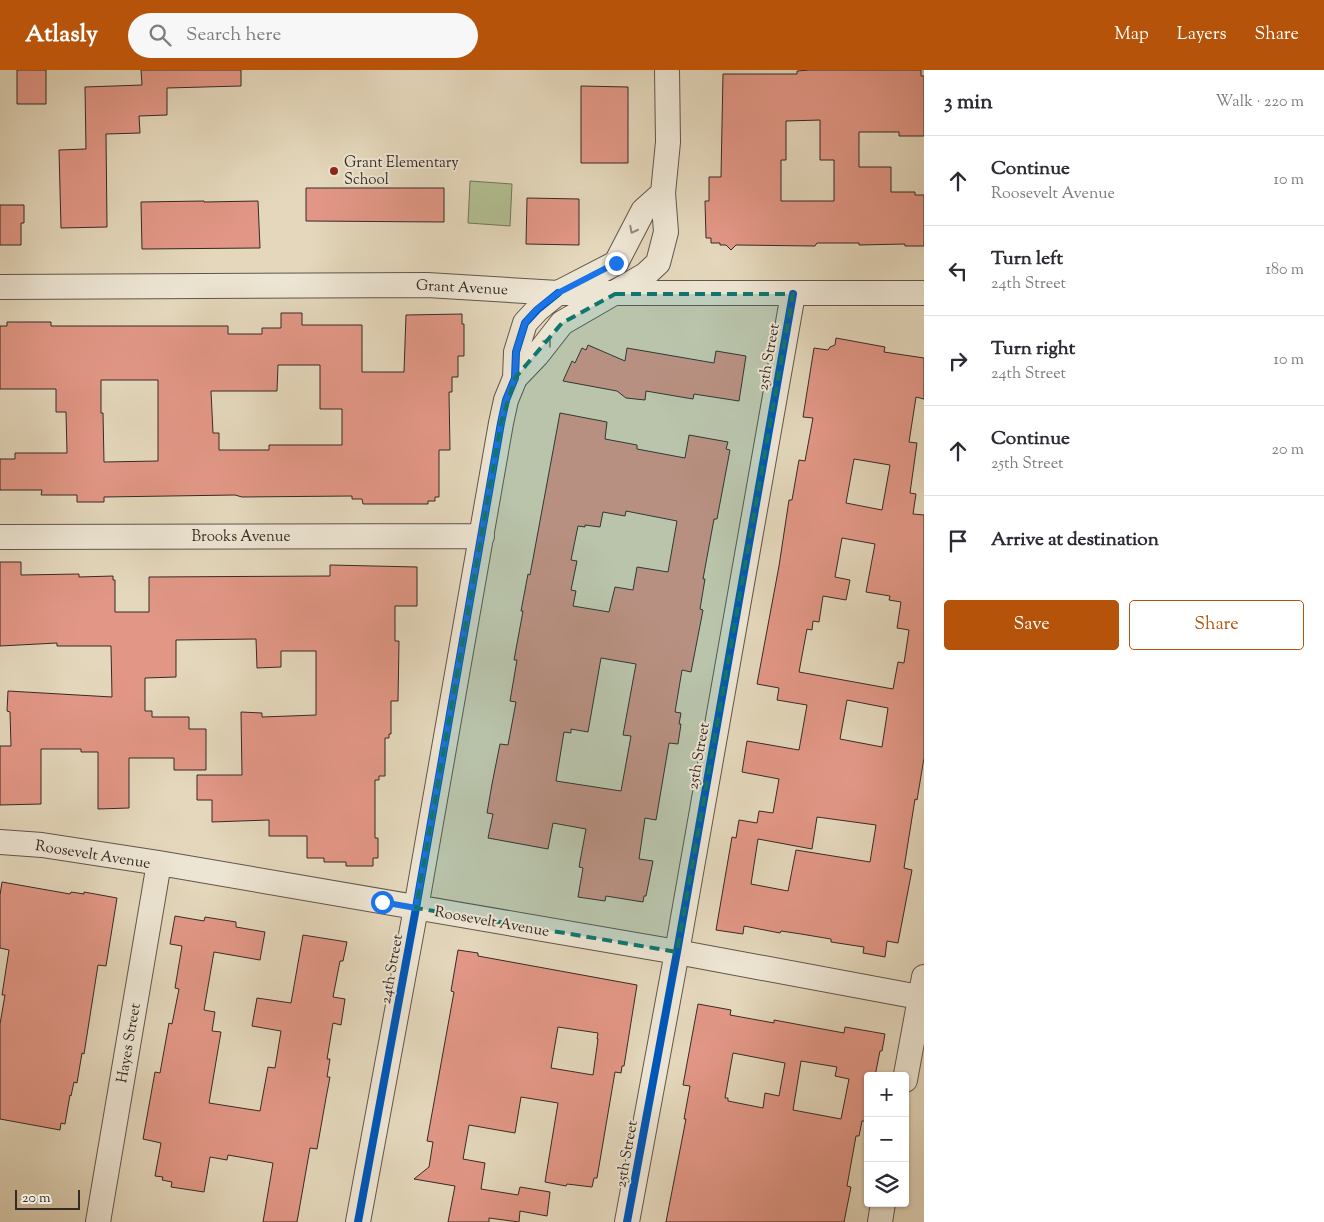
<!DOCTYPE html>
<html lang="en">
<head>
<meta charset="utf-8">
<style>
	body { margin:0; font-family:"Sorts Mill Goudy",serif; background:#f7f7f7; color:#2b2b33 }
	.controls { position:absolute; right:15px; bottom:15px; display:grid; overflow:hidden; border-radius:5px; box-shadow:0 1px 4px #0004 }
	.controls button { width:45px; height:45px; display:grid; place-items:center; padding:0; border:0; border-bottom:1px solid #e1e1e2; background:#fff; color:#2b2b33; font:25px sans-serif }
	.scale { position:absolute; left:15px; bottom:12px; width:65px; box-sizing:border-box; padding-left:5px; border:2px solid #362a25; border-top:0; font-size:14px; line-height:18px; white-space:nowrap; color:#362a25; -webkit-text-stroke:4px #ede5d3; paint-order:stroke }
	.stop { position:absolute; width:15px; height:15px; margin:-11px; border:4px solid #1a73e8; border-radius:50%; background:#fff }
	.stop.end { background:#1a73e8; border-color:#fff; box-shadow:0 1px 5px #0008 }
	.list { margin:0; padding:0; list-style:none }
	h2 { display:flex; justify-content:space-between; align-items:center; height:65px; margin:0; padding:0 20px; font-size:21px }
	h2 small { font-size:16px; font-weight:400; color:#7c7c81 }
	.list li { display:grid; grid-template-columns:32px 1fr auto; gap:15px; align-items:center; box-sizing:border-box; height:90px; padding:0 20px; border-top:1px solid #e1e1e2 }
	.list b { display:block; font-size:19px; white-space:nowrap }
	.list p { margin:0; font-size:16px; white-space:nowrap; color:#7c7c81 }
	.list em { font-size:16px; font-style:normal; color:#7c7c81 }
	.actions { display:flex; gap:10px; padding:15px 20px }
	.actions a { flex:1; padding:11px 0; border:1px solid #b45309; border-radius:5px; text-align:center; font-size:18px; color:#b45309 }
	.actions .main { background:#b45309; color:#fff }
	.icon { flex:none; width:28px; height:28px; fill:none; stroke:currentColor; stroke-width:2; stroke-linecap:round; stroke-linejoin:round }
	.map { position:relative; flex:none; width:924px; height:1152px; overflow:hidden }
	header { display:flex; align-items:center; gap:30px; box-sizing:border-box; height:70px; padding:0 25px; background:#b45309; color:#fff }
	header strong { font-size:24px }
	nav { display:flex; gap:28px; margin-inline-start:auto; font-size:18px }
	.search { width:350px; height:45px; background:#f7f7f7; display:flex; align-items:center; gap:12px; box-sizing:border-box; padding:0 18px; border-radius:28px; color:#7c7c81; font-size:19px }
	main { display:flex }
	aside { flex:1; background:#fff }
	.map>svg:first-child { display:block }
</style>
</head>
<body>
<header>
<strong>Atlasly</strong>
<div class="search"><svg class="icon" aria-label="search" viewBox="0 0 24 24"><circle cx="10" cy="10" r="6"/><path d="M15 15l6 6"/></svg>Search here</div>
<nav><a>Map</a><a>Layers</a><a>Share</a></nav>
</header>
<main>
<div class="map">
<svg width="924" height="1152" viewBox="0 0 924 1152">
	<rect width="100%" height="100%" fill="#e4d7bb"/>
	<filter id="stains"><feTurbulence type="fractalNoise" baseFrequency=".004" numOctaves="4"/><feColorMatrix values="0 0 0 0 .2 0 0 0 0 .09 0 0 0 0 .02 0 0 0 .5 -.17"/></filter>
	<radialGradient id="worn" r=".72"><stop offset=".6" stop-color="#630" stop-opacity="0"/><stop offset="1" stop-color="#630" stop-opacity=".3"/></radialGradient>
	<!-- green -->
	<path fill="#b1bf92" stroke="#74745c" d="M470 111 512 114 510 156 468 153Z"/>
	<!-- building -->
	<path fill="#e29786" stroke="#362a25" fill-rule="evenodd" d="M17 0H46V34H17Z
		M141 0H241V16L167 18V45L139 46 140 63 106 64 107 157 61 158 59 80 86 79 85 17 142 15Z
		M810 0H921V6H924V66H899V62H859V97H891V122H915V125H924V176H905V174L859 175V173H817L815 176 736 175 731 180 726 175H720V173H711V168H706L705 131H709V107H721L723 4H797V1ZM820 50V90H834V131H781V90H786V51Z
		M581 16 628 17V93H581Z
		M306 118H444V152L306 151Z
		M527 128 579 129V175L526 174Z
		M204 131V132L258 131 260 178 142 179 141 132Z
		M0 135H24V153H21V175H0Z
		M281 243H302V255H362V302H404L406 245 462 244V254H464V286H458V307H452V322H449L450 380H439V427H435V431H428V434H363L362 429H352V426L242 427 235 425 104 427V432H77V425H41L42 420H0V389H15V383H67L66 342H56V319H0V256H7V252H51V256H228V264H262V258H281ZM278 295H320V339H342V375H269V380H219V363H213L211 321H277ZM101 310H158V391L104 392 103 343H101Z
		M836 268 885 277 884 282 924 288V329L916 327 909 372 917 373 910 423 916 424 913 444 924 445V688L917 730 915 729 904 798 912 800 898 873 887 871 885 887 863 883 864 877 831 872V869L801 864 781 861 780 863 744 856 743 864 716 860 732 767 736 768 739 750 757 753 759 741 773 743 779 709 742 702 747 671 799 680 807 635 777 630 779 618 757 614 779 496 789 430H792L799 390 805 391 813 348 803 347 814 278 828 280 830 277 835 275ZM854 389 890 395 882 440 846 433ZM842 468 875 474 866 522 890 526 889 530 901 532 897 558 909 560 904 593 898 592 893 619 799 602 807 559 812 560 813 551 819 552 823 526 846 530 850 510 835 507ZM847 630 888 638 882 677 840 669ZM817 747 876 755 870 792 796 780 788 821 751 814 758 769 812 779Z
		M588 275 625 291 627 278 714 293 716 281 746 286 739 331 694 324 693 329 646 321 645 330 626 328 617 321 563 311 572 291 575 293 582 278 586 280Z
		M560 343 607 352 605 369 637 375V379L685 388 689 365 728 372 726 379 730 380 717 449H714L703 509H705L700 539 703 540 691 602 682 600 675 642 681 643 679 654H681L678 674 669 673 656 750 645 748 639 789 653 791 646 826H644L643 832 606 826 605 831 578 827 583 798 579 797 586 759 553 753 548 779 488 768 493 744 487 743 492 714 500 674 508 675 516 632 510 631 517 590H514L523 541H521L528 504 530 505ZM626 441 677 451 668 502 637 497 633 520 615 517 609 542 573 536 576 521 571 520 577 491 571 490 578 456 585 457V455L600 457 603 442 625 446ZM601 588 636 594 623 665 631 666 621 721 556 711 564 662 571 663V659L588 662Z
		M0 492H21V505L79 504V507L113 506V510H115V542H149V507L330 506V495L417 497V536H395V571H399L398 631H391V664H389V668H385V706H379V710H375V768H378V788H373V796H346V792H324V788H307V766H269V750L212 752V730H197V705H242L241 642 262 643V647L316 645V581H281V597L257 598 256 569 176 570V607L145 608V641H152V647H189V659H206V700H174V688H129V738L98 739V682H81V679H41V734L0 735V676H11L10 642 7 641 8 621 112 627 111 576H57V573L0 576Z
		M2 812 70 824 71 822 84 824V822L117 828 106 896 98 895 84 984 82 983 77 1013 74 1012 71 1026 70 1025 65 1054 61 1053 60 1060 0 1049V954L5 925H2L9 880 0 878V825Z
		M175 846 204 851 205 847 236 852V857L265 862 260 890 214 882 204 940 215 942 212 961 221 962 209 1033 260 1041 268 997 275 998 281 961 252 956 257 928 291 933 303 865 347 872 343 891H340L333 927 345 929 341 955 333 953 327 989H330L327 1007H330L326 1028 317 1079 310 1078 297 1152H263L273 1093 228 1085 227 1090 210 1087 204 1122 171 1117 172 1112 162 1110 163 1107 155 1106 161 1073 143 1069 155 1002 160 1003 169 953 172 954 179 919 175 918 182 876 170 874Z
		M458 880 478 883V886L637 915 624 996H622L621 1003 615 1002 597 1108H594L592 1117 567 1114 566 1116 545 1112 558 1033 521 1027 515 1063 469 1055 463 1089 485 1093 481 1119 518 1125 520 1117 550 1122 547 1146 520 1141 519 1152 489 1148V1152H448L455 1116 414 1109 429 1097 433 1072 427 1071 454 922 451 921ZM558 957 598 963 597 969H598L593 1005 551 998Z
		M698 934 731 940 730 945 774 953V950L844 963 845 957 885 964 882 981H880L875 1006H868V1039L865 1051H862L859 1066H856L847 1116 851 1117 844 1152H666L686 1049H684L690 1016 683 1015ZM733 983 785 993 779 1026 765 1023 763 1038 728 1031V1028H725ZM801 991 837 997 835 1006 849 1009 841 1049 793 1040Z"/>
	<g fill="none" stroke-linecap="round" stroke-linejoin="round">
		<defs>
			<path id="minor" d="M0 217 427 215 558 223H924
				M515 308 537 285 562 253 645 205 658 193 666 162 663 123 668 72 667 0
				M0 467 482 466
				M0 772 42 775 159 793 677 882 924 928
				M905 1010 924 907
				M98 1152 159 793
				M358 1152 416 838 501 353 506 330 515 308 516 282 525 253 537 240 558 223 616 193 643 141 663 123
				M627 1152 677 882 793 224
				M880 1152 883 1133"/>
		</defs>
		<!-- minor casing -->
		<use href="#minor" stroke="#62554a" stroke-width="26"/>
		<!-- minor -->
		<use href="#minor" stroke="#ede5d3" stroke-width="24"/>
		<defs>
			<path id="cycleway" d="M358 1152 416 838 501 353 506 330 515 308 516 282 525 253 537 240 558 223
				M627 1152 677 882 793 224"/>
		</defs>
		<!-- cycleway casing -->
		<use href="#cycleway" stroke="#ede5d3" stroke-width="11"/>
		<!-- cycleway -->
		<use href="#cycleway" stroke="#0057b8" stroke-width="8"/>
	</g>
	<!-- one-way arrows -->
	<defs><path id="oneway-chevron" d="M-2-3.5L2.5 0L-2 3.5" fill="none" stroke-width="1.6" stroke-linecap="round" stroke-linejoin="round" transform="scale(1.25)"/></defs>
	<g stroke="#92887c">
		<use href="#oneway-chevron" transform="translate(633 160) rotate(117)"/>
		<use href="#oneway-chevron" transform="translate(548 272) rotate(-52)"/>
	</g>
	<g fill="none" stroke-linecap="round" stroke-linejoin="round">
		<!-- route -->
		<path stroke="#1a73e8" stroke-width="6" d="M382 832 416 838 501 353 506 330 515 308 516 282 525 253 536 240 558 223 616 193"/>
	</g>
	<!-- marked area -->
	<path fill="#0f766e" fill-opacity="0.2" stroke="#0f766e" stroke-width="4" stroke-dasharray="10 6" stroke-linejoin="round" d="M615 224H793L677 882 416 838 501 353 515 308 562 253Z"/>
	<!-- markers -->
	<circle fill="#8f2418" stroke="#ede5d3" stroke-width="2" cx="334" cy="101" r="5"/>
	<g text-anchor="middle" stroke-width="4" stroke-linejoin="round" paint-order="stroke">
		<!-- poi labels -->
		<g font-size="15" fill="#362a25" stroke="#ede5d3" text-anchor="start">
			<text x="344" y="97">Grant Elementary<tspan x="344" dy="17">School</tspan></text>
		</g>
		<!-- street labels -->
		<g font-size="15" fill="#362a25" stroke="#ede5d3">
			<text transform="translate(462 217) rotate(3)" y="5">Grant Avenue</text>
			<text transform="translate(768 287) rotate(-80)" y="5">25th Street</text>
			<text x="241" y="471">Brooks Avenue</text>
			<text transform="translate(698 686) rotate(-80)" y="5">25th Street</text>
			<text transform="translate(93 784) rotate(9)" y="5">Roosevelt Avenue</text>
			<text transform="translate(492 851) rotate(10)" y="5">Roosevelt Avenue</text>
			<text transform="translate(391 899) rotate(-80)" y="5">24th Street</text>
			<text transform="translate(128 973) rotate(-80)" y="5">Hayes Street</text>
			<text transform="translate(626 1084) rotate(-80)" y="5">25th Street</text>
		</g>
	</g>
	<rect width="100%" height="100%" filter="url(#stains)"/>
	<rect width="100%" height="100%" fill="url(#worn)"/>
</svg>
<div class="controls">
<button>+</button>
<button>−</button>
<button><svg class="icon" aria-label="layers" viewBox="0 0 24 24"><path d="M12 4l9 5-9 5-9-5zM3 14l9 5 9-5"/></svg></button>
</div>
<div class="scale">20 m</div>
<div class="stop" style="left:382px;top:832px"></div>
<div class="stop end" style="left:616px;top:193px"></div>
</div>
<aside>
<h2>3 min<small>Walk · 220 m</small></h2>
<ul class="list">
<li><svg class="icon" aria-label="ahead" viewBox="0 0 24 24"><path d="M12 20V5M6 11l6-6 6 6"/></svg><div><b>Continue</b><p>Roosevelt Avenue</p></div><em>10 m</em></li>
<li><svg class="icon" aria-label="left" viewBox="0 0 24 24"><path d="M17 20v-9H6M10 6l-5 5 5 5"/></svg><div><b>Turn left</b><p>24th Street</p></div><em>180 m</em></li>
<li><svg class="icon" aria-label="right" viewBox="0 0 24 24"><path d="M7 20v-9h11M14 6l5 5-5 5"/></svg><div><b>Turn right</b><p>24th Street</p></div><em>10 m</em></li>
<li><svg class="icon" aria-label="ahead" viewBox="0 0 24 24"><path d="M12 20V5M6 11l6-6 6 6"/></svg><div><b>Continue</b><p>25th Street</p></div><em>20 m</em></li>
<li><svg class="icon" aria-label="arrive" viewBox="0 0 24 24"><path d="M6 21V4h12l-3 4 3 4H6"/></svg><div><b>Arrive at destination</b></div></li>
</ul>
<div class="actions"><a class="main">Save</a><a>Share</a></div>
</aside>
</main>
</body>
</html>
